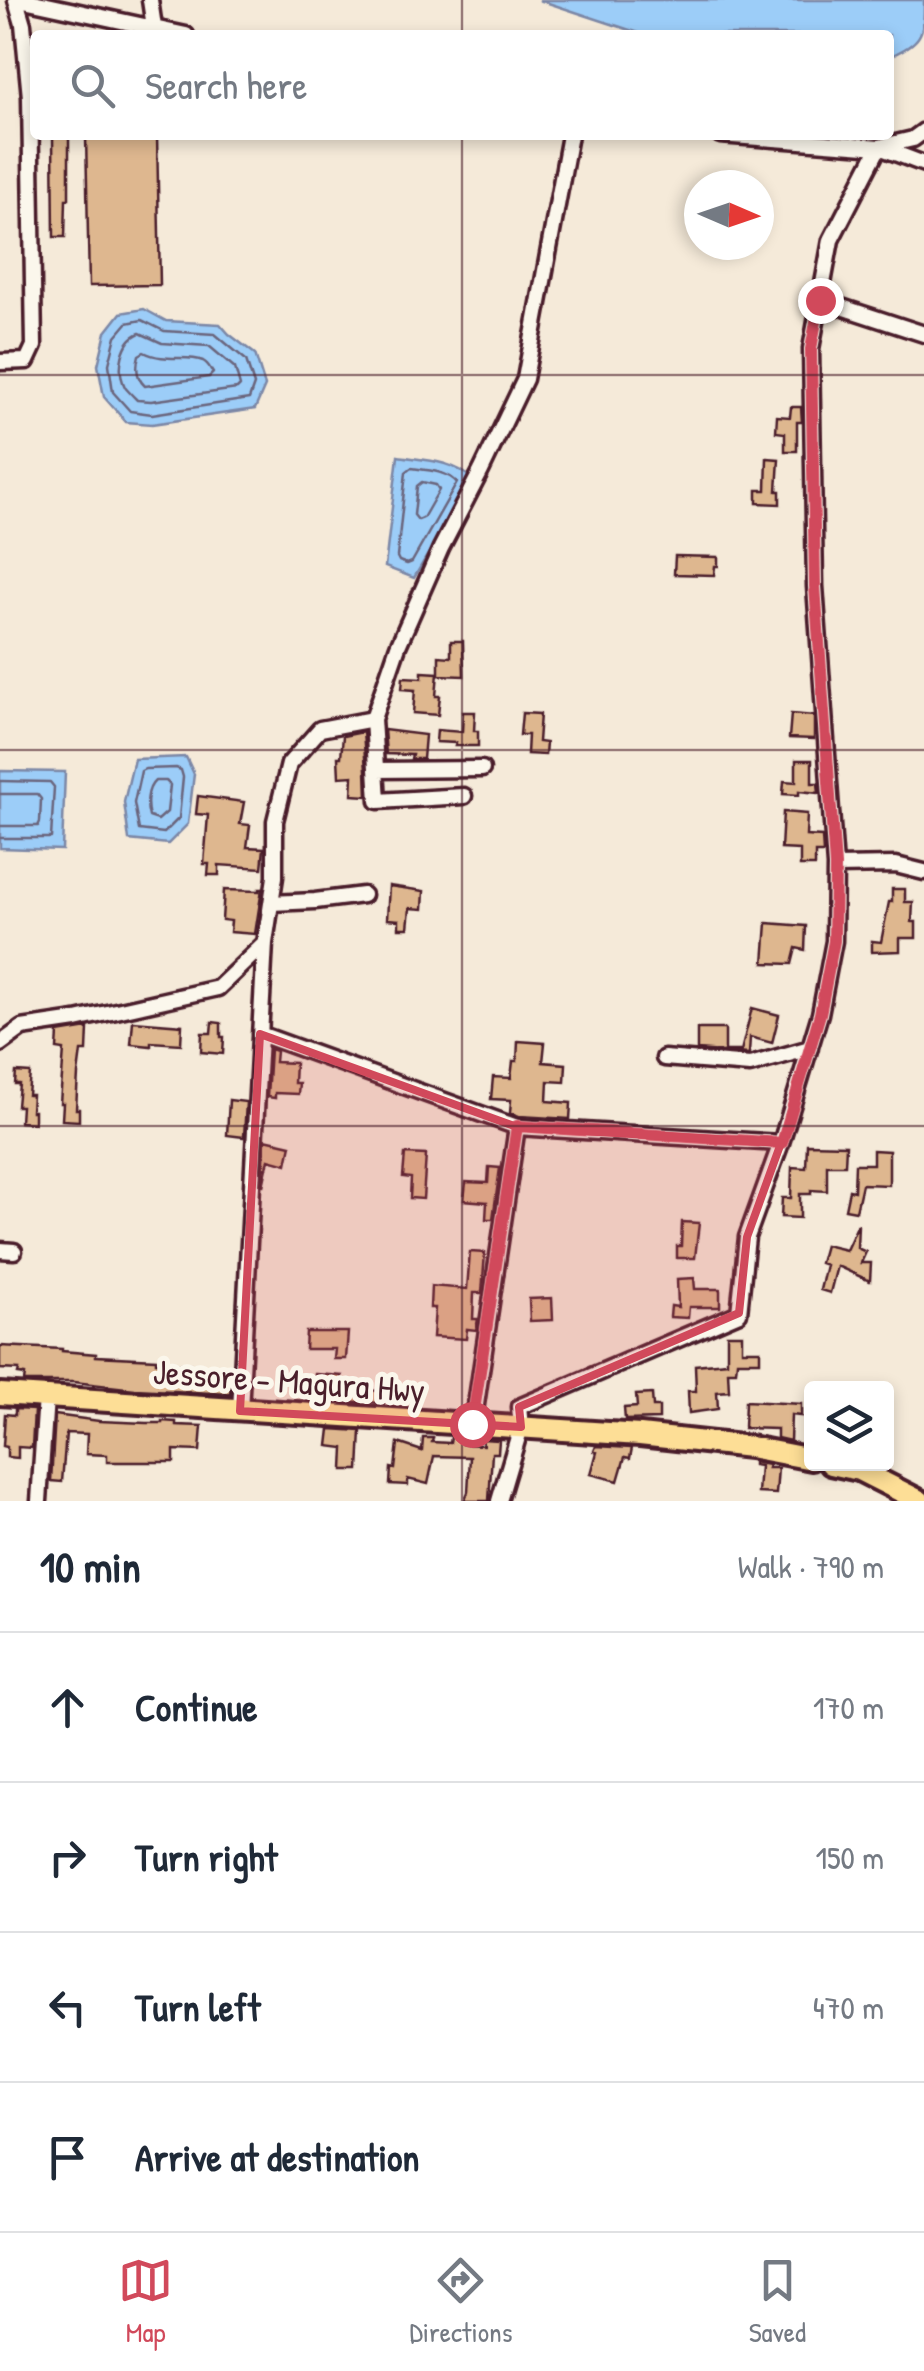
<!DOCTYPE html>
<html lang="en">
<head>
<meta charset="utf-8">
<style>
	body { margin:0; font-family:"Patrick Hand",sans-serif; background:#f6f6f7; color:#1f2937 }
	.controls { position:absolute; right:30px; bottom:30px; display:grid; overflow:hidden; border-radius:10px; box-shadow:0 5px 15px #0003 }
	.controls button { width:90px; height:90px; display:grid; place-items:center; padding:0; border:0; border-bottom:2px solid #e0e1e3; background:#fff; color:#1f2937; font:50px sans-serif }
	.compass { position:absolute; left:684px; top:170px; width:90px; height:90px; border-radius:50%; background:#fff; box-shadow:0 5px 15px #0003; rotate:92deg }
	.stop { position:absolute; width:30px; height:30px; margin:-22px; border:8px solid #d1495b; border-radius:50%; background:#fff }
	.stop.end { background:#d1495b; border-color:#fff; box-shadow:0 2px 10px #0008 }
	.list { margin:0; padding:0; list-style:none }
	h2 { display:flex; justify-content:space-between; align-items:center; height:130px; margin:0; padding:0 40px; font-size:42px }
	h2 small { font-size:32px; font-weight:400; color:#747a83 }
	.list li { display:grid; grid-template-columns:65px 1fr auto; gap:30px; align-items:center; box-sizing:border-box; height:150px; padding:0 40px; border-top:2px solid #e0e1e3 }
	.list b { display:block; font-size:38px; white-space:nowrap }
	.list em { font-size:32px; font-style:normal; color:#747a83 }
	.icon { flex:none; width:55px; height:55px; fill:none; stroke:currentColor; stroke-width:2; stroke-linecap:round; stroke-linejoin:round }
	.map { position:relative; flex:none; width:924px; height:1501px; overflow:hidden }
	.search { position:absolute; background:#fff; box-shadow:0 5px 15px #0003; left:30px; right:30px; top:30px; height:110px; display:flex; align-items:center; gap:25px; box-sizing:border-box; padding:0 35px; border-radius:10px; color:#747a83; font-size:38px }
	.sheet { height:730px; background:#fff }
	nav { display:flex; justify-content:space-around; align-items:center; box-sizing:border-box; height:140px; border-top:2px solid #e0e1e3; background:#fff; font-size:28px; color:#747a83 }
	nav a { display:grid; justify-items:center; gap:5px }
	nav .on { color:#d1495b }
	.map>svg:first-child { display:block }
</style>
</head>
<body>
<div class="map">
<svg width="924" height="1501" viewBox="0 0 924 1501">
	<rect width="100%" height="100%" fill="#f5ead9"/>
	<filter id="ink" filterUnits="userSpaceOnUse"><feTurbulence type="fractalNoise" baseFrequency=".01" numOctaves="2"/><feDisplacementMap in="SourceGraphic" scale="20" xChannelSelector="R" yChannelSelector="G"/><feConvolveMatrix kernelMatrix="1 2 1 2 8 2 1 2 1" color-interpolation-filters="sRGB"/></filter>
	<g filter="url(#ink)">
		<!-- water -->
		<path fill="#9ccdf8" stroke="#7b87a6" stroke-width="2.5" d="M539 0H924C924 37 922 41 889 57V35H645Z
			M144 309 166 321 220 324 229 334 255 354 265 386 255 409 152 424 126 422 104 397 98 365 106 332 121 313Z
			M398 456C423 460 453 460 472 479L414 578 385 567Z
			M186 757 194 774 188 824 168 844 129 840 124 802 134 759Z
			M0 771 65 772 62 850 0 848Z"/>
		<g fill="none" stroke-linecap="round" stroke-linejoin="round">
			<!-- shore -->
			<path stroke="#6b657d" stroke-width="2.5" d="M142 320 164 331 215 334 246 360 254 385 249 399 152 414 130 411 113 392 109 364 116 336 127 323Z
				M140 333 162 343 209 346 235 368 240 386 237 389 151 401 137 400C136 399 126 389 125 387 116 369 122 340 140 333Z
				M144 352C165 363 187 354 203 361 209 364 210 369 213 373L209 377 145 386C136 378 136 366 139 355Z
				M411 468C426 470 448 471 457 483L412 562 407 564 399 561 397 557 406 472Z
				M422 482 436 485 439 490 423 518 418 520 414 515 417 486Z
				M176 768 181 770 183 777 179 818 164 833 139 830 134 803 141 771 145 769Z
				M0 781 50 782 54 787 51 838H0
				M155 781H166L170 785 167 812 158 820 149 817C146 806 146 789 155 781Z
				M0 794H37L41 799 40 822 38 826H0"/>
		</g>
		<!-- building -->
		<path fill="#deb78f" stroke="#4a1f2b" stroke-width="2.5" d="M53 135H69V199H66L65 237H54Z
			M86 135H157L160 285 89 286Z
			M791 407H801L802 422H797V451H785V433L776 432 777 416 790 417Z
			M767 458 779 459 777 491H780V504L757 503V490H766Z
			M675 556 718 557V566H715L714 575 674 574Z
			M451 641H463L464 676 439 675V656L451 657Z
			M422 672 438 673 436 696H440L438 715 413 713 415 690 402 689 403 677 422 678Z
			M463 712H475L474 731H478V746H455L456 743 436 742 437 730 462 732Z
			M522 713 540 714 538 742 546 743 545 755 527 754 528 735H520Z
			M791 714 814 716V739L789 738Z
			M384 730 425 735 423 759H411L412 755 386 754Z
			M363 732 366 770 367 796 352 795 353 776 339 777 338 757H341L343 736Z
			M796 760H812V783H818L819 793 799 791V795L783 794 784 781 796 782Z
			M198 796 244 802 240 824 250 825 247 847 264 848 262 868 219 865V875H208L209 864H204L208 815 196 814Z
			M783 812 807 814 806 836 822 837 823 853H815V866H800V850L781 849Z
			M389 886 424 891 423 909 410 908 408 928H399V920L387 919Z
			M259 889H262L255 934 230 932 231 921 222 920 224 890 259 891Z
			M892 889H905V902H913L912 922H916V938H900V951L872 952V941L881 942 889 902H892Z
			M767 923 806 926 805 950 796 948 792 964 764 963Z
			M752 1008 779 1015 772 1043 750 1037 749 1054 697 1050V1029H725V1051H741Z
			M133 1021 182 1025 181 1044 151 1042V1046L131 1044Z
			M212 1022 221 1023V1037H224L223 1054 201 1052 202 1033H211Z
			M88 1028 87 1051H81L78 1074 76 1109H79V1121L62 1120 63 1103H60L64 1050 57 1049 58 1033Z
			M518 1041 545 1043 543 1062 566 1064 565 1082 548 1081 547 1101 571 1103 570 1119 519 1116 510 1113 511 1100 491 1099 493 1077 511 1078 513 1061H517Z
			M270 1049 276 1051 275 1062 295 1063 294 1083H299L298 1094 275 1093V1098L267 1097Z
			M16 1072 30 1073 28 1095H32L31 1111H34V1123L20 1122 21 1106H17L19 1084H15Z
			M229 1100 246 1102 244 1137 227 1135Z
			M265 1139 291 1145 287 1164 269 1159 263 1186Z
			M807 1144 846 1145 845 1165H827V1191L811 1190V1194H800V1218L781 1217 782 1198H791L792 1167 806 1168Z
			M873 1150 889 1151V1185L862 1184 856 1211 845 1209 849 1190 854 1191 855 1164H873Z
			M405 1154 426 1155 423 1199 410 1198 411 1178 403 1177Z
			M489 1167 500 1168 493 1219H486L487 1202 464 1200 466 1182 488 1183Z
			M682 1222 699 1223 695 1258H677V1246H681Z
			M858 1224 857 1248 866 1252 861 1263H871L870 1281 837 1266 830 1293 820 1290 826 1265 820 1263 825 1245 846 1250Z
			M470 1252 485 1253 482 1293H474L473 1319H478L476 1330 467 1329 466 1339 433 1337 435 1308H430L431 1286 467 1289Z
			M694 1278 695 1289H720V1307H689L688 1318 670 1317 671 1306 678 1307 677 1279Z
			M552 1298 553 1320 530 1321 529 1299Z
			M306 1332H348L346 1359H334L335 1349H305Z
			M727 1334H742V1350H760V1361H737L736 1371H728L729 1391 717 1392 718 1409 689 1413 688 1391H696L695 1365 727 1362Z
			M0 1346 62 1349V1351L96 1354V1356L156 1359V1362L190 1364 189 1375 231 1378 230 1394 135 1389 74 1382H24L25 1375 18 1374 19 1370 0 1369Z
			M315 1374 342 1376 341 1382 359 1386 358 1390 385 1391 384 1403 313 1400Z
			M652 1394 653 1407H659V1419L625 1420 624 1408 637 1407 636 1395Z
			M745 1401 801 1404V1416L791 1415 790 1441 777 1438V1429L744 1428Z
			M15 1409 34 1410 32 1448 18 1447V1458L7 1457V1447L3 1446 5 1414 15 1415Z
			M55 1415 99 1421 146 1423H162V1421L176 1422V1425L202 1426 200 1451 174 1450V1462H107V1455L86 1454 87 1434 66 1433 62 1482 51 1481Z
			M330 1429 361 1431 359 1470H343L344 1448 328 1446Z
			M451 1437H463L462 1444 483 1445 482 1439 499 1440 498 1453H492L489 1501H464L468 1492 470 1457 434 1456 428 1484 408 1479V1485L390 1484 391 1468 395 1469 398 1443 422 1451 423 1438H433L432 1442 450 1443Z
			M596 1446 632 1448 630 1458 625 1457 618 1481 591 1474 597 1452 594 1451Z
			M753 1462 769 1465 768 1468H778L776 1494 758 1493 760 1466 753 1465Z"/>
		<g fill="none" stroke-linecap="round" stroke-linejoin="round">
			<defs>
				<path id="minor" d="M24 0 186 35
					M150 0 154 27
					M720 135 879 147 913 139 924 131
					M820 300 924 334
					M0 362 27 361 34 346 30 97 23 24 16 0
					M373 719 378 801 464 796
					M376 770 482 769
					M835 866 896 865 924 872
					M271 903 315 901 363 895
					M260 1034 517 1127 781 1143
					M0 1044 22 1028 76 1020 218 988 265 943 275 877V821L289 764 320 729 373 719 398 646 441 548 481 471 525 379 570 135
					M664 1058 750 1065 810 1048
					M0 1250 14 1251
					M240 1411 265 943
					M473 1425 517 1127
					M39 1501 46 1397
					M499 1501 521 1427 519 1407 739 1313 747 1237 781 1143 820 1014 834 941 835 866 815 586 811 349 831 240 879 147 924 164"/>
				<path id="highway" d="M0 1394 640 1435 750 1447 812 1459
					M831 1464 859 1470 920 1501"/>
			</defs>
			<!-- minor casing -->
			<use href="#minor" stroke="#4a1f2b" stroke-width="21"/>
			<!-- highway casing -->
			<use href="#highway" stroke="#4a1f2b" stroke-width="28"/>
			<!-- minor -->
			<use href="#minor" stroke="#fbf7ec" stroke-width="14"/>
			<!-- highway -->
			<use href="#highway" stroke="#fdde96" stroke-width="20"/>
		</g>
	</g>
	<g fill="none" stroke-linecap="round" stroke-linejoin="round" filter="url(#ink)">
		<!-- route -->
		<path stroke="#d1495b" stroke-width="12" d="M472 1424 517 1126 782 1143 820 1014 834 941 835 866 815 586 811 349 820 300"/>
	</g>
	<!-- marked area -->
	<path fill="#d1495b" fill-opacity="0.2" stroke="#d1495b" stroke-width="8" stroke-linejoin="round" d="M260 1034 517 1127 781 1143 747 1237 739 1313 519 1407 521 1427 240 1411Z"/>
	<!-- grid -->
	<path fill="none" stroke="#4a1f2b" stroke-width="2.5" stroke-opacity="0.55" d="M462 0V35M462 135V1501M0 375H924M0 750H924M0 1126H924"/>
	<g text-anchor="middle" stroke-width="10" stroke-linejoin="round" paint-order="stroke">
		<!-- street labels -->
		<g font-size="35" fill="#4a1f2b" stroke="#fbf7ec">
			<text transform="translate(289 1381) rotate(4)" y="12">Jessore - Magura Hwy</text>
		</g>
	</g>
</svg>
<div class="controls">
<button><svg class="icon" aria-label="layers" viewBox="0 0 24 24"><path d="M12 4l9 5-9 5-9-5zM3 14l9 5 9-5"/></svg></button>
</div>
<svg class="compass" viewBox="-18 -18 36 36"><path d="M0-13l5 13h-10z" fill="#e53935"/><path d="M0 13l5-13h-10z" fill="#747a83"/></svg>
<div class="stop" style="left:472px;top:1424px"></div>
<div class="stop end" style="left:820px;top:300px"></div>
<div class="search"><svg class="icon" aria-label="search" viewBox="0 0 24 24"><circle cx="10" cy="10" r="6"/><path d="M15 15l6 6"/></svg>Search here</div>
</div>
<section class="sheet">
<h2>10 min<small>Walk · 790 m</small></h2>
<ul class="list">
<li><svg class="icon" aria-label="ahead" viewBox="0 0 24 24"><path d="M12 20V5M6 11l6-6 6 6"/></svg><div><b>Continue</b></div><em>170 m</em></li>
<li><svg class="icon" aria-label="right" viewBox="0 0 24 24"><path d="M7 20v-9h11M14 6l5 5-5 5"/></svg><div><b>Turn right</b></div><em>150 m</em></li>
<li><svg class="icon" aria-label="left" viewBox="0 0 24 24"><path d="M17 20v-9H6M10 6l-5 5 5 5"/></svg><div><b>Turn left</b></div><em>470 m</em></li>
<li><svg class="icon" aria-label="arrive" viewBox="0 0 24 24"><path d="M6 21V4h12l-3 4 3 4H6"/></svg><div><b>Arrive at destination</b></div></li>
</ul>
</section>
<nav>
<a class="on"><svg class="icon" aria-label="map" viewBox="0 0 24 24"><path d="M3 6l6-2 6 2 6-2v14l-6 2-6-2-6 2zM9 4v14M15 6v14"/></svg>Map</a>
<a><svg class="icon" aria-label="directions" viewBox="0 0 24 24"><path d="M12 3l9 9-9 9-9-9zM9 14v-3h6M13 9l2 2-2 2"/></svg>Directions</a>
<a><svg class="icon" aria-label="saved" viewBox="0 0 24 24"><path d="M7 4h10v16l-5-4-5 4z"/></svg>Saved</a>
</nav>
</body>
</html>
